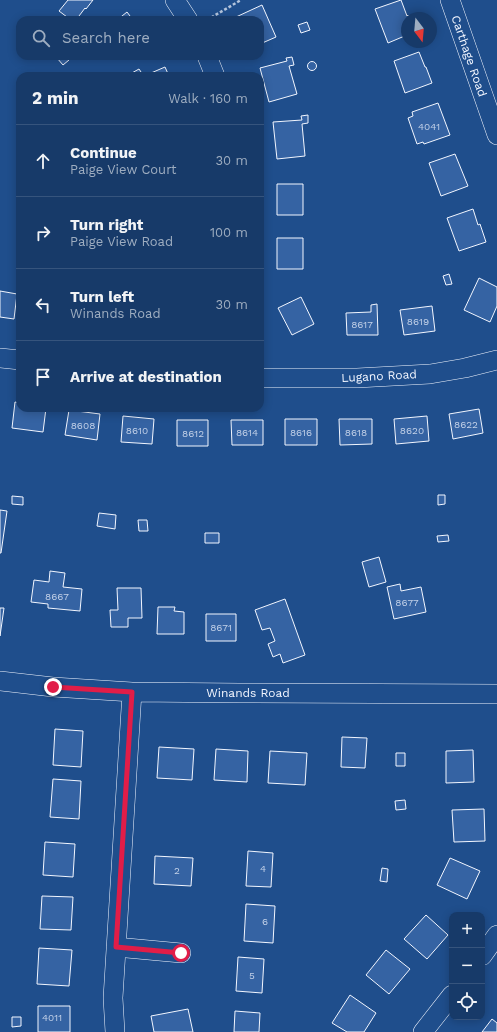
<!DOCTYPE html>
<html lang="en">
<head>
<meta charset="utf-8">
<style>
	body { margin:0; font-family:"Work Sans",sans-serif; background:#20416f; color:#f1f3f6 }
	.controls { position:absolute; right:12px; bottom:12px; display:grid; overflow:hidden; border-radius:8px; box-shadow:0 2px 10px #0003 }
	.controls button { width:36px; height:36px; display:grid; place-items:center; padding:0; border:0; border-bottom:1px solid #36547d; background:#173a69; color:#f1f3f6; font:20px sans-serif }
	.compass { position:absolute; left:401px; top:12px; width:36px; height:36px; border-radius:50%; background:#173a69; box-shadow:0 2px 10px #0003; rotate:164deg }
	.stop { position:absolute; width:12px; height:12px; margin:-9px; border:3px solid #e11d48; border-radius:50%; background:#fff }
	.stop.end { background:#e11d48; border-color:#fff; box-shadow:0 1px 4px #0008 }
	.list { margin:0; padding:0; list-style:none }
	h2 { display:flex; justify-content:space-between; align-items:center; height:52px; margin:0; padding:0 16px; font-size:17px }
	h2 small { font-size:13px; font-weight:400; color:#9eadc0 }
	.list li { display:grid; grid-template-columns:26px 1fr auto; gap:12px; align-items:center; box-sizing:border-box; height:72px; padding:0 16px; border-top:1px solid #36547d }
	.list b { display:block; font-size:15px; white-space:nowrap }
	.list p { margin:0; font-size:13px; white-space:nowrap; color:#9eadc0 }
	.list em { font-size:13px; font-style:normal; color:#9eadc0 }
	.icon { flex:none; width:22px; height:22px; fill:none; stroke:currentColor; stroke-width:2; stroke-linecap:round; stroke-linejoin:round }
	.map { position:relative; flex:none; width:497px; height:1032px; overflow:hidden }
	.search { position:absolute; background:#173a69; box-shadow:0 2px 10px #0003; left:16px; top:16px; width:248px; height:44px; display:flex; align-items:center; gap:10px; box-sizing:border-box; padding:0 14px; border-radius:12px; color:#9eadc0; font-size:15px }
	.panel { position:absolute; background:#173a69; box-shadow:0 2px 10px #0003; left:16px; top:72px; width:248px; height:340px; border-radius:12px }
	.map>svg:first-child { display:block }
</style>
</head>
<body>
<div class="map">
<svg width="497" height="1032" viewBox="0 0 497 1032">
	<rect width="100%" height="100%" fill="#1f4e8c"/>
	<!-- building -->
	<path fill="#3563a3" stroke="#f2f6ff" d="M68 0H93L86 9 85 8 76 20H71L59 11Z
		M401 0 407 16 408 15 409 18H407V35L388 43 375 9Z
		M262 5 276 37 260 44V20H237L236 17Z
		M127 12 133 20H117Z
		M307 22 310 30 301 33 298 25Z
		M419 52 425 67H426L432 83 405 93 394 61Z
		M60 56H66L69 60 63 65 57 58Z
		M292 57 294 65 289 66 297 94 269 102 260 68 287 61 286 58Z
		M307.5 66a4.5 4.5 0 1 1 9 0a4.5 4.5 0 1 1-9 0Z
		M165 67 169 76H144Z
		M139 69 143 75 141 76H131L130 74Z
		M438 103 450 135 424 144 423 142 417 144 408 118 413 116 412 112Z
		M308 115V123L302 124 305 156 277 159 273 122 302 120 301 116Z
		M455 154 468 186 441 196 429 163Z
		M277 184H303V215H277Z
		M473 209 478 225 480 224 486 242 459 251 447 218Z
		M277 238H303V269H277Z
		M449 274 452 284 446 285 443 276Z
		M479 278 497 287V306L490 322 464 310Z
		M0 291 17 294 14 319 0 317Z
		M301 297 314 324 292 335 278 308Z
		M377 304 378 335H347L346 313 371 312V305Z
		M432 306 435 331 404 335 400 310Z
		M15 402 20 403V408H46L43 432 12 428Z
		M479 409 483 433 453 439 449 414Z
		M69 410 100 414 97 440 65 435Z
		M123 416 154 419 152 444 121 442Z
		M427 416 429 441 396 444 394 419Z
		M285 419H317V445H285Z
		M339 419H372V444L340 445Z
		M177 420H208V446H177Z
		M231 420H263V445H232Z
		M438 495H445V504L438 505Z
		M12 496 23 497V505L12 504Z
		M0 510 7 511 1 553H0Z
		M99 513 116 515 115 529 97 526Z
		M138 520H147L148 531H139Z
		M205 533H219V543H205Z
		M448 535 449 541 438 542 437 536Z
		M379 557 386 582 369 587 362 562Z
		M50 571 65 573 63 587 82 589 80 611 48 608V604L31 602 34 580 49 582Z
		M400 584 401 591 421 587 426 612 394 619 387 587Z
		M117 588H141L142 618H128V627H111L110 610H118Z
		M285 599 305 655 283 663 280 654 273 657 268 644 275 641 270 628 262 630 255 610Z
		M158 607H175L174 611 184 612V634H157Z
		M0 608H4L0 636Z
		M206 614H236V641H206Z
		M55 729 83 731 81 767 53 765Z
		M342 737 367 738 365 768 341 767Z
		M159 747 194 749 192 780 157 778Z
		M216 749 248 751 247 782 214 780Z
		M473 750 474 782 446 783V751Z
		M270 751 307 753 305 785 268 783Z
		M396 753H405V766H396Z
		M53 779 81 781 79 819 50 817Z
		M405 800 406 809 396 810 395 801Z
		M484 809 485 841 454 842 452 810Z
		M45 842 75 844 73 877 43 875Z
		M248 851 273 853 271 887 246 886Z
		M155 856 193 858 191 886 154 884Z
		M450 858 480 871 467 899 437 885Z
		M382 868 388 869 387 882 380 881Z
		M42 896 73 897 71 930 40 929Z
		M246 904 275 906 273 943 244 941Z
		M426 915 448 935 427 959 404 939Z
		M39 948 72 950 69 986 37 984Z
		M386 950 410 969 389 994 366 975Z
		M238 957 264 959 262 993 236 991Z
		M350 995 376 1013 364 1032H347L332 1023Z
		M38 1006H70V1032H38Z
		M188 1009 193 1032H154L151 1016Z
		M235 1011 260 1013 259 1032H234Z
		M12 1017H21V1026L12 1027Z
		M492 1019 497 1023V1032H482Z"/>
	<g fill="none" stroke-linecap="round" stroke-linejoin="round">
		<defs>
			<path id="minor" d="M175 0 188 20
				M450 0 497 135
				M207 56 215 76
				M0 358 20 360
				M260 378H357L430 374 465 368 497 360
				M0 681 53 687 132 692 240 693 497 694
				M116 947 181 953
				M482 956 497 935
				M115 1032 113 998 132 692
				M423 1032 452 995"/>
		</defs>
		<!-- minor casing -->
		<use href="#minor" stroke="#f2f6ff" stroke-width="20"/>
		<!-- path -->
		<path stroke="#b3c4dc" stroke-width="2.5" stroke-dasharray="3 2" stroke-linecap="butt" d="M207 20 241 0"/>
		<!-- minor -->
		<use href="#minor" stroke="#1f4e8c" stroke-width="19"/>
	</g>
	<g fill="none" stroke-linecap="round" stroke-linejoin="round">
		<!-- route -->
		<path stroke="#e11d48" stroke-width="5" d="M53 687 132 692 116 947 181 953"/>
	</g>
	<g text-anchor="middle" stroke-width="3" stroke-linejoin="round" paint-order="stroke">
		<!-- number labels -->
		<g font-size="10" fill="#c3d1e8">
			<text x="429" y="130">4041</text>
			<text x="418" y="325">8619</text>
			<text x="362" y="328">8617</text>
			<text x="466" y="428">8622</text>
			<text x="83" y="429">8608</text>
			<text x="137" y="434">8610</text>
			<text x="412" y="434">8620</text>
			<text x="247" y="436">8614</text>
			<text x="301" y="436">8616</text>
			<text x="356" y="436">8618</text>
			<text x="193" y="437">8612</text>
			<text x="57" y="600">8667</text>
			<text x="407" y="606">8677</text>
			<text x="221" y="631">8671</text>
			<text x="263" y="872">4</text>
			<text x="177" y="874">2</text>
			<text x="265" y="925">6</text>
			<text x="252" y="979">5</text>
			<text x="52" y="1021">4011</text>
		</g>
		<!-- street labels -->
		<g font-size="12" fill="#f2f6ff" stroke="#1f4e8c">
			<text transform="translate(469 56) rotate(71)" y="4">Carthage Road</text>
			<text transform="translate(379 376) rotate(-3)" y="4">Lugano Road</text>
			<text x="248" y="697">Winands Road</text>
		</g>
	</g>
</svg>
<div class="controls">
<button>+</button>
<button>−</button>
<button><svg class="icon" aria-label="locate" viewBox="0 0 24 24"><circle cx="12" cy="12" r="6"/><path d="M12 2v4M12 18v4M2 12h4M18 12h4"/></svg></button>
</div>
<svg class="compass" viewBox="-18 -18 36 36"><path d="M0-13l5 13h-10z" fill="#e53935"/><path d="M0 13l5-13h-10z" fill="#9eadc0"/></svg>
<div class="stop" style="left:181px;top:953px"></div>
<div class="stop end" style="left:53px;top:687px"></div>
<div class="search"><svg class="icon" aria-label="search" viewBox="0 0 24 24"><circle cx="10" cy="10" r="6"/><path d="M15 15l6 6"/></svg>Search here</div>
<section class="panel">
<h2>2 min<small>Walk · 160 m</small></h2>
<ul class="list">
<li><svg class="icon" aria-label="ahead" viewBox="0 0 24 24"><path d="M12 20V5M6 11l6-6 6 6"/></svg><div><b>Continue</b><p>Paige View Court</p></div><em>30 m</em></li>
<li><svg class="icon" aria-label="right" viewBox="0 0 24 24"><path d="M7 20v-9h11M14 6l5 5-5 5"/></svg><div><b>Turn right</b><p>Paige View Road</p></div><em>100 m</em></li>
<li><svg class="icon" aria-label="left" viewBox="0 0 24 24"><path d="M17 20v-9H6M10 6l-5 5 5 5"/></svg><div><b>Turn left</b><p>Winands Road</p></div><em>30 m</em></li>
<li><svg class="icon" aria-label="arrive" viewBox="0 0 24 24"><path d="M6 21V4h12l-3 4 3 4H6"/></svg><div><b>Arrive at destination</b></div></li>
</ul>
</section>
</div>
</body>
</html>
